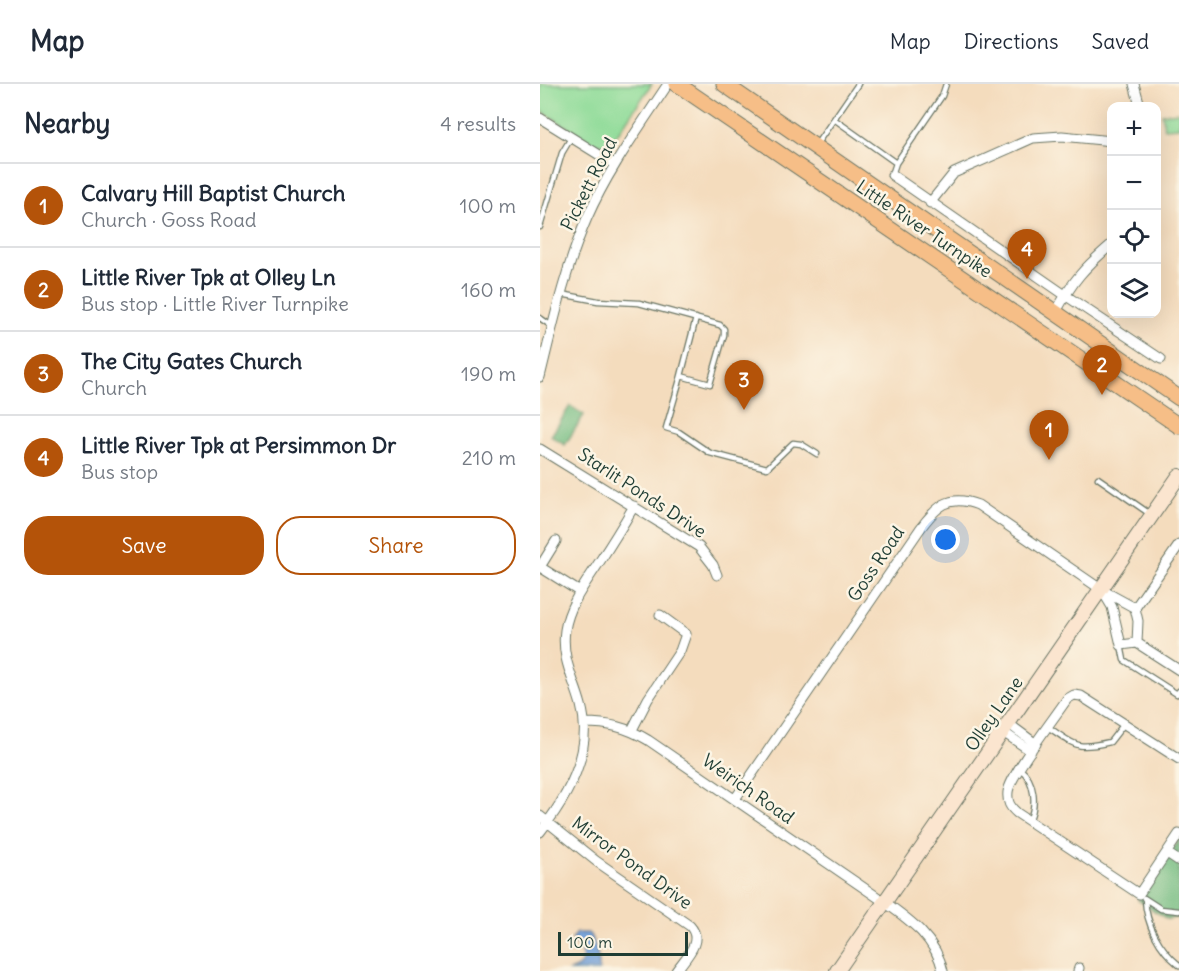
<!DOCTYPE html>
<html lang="en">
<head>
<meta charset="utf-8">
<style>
	body { margin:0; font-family:Delius,sans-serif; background:#f6f6f7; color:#1f2937 }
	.controls { position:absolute; right:18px; top:18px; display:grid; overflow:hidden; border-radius:12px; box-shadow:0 6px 24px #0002 }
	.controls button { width:54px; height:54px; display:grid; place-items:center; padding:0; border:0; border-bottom:2px solid #e0e1e3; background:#fff; color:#1f2937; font:30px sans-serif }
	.scale { position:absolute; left:18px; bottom:15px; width:130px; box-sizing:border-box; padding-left:6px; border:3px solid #1f3d34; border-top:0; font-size:16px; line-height:21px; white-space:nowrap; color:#1f3d34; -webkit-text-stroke:4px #fcf5e5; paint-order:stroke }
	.you { position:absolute; left:406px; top:456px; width:21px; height:21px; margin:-15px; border:4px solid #fff; border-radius:50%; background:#1a73e8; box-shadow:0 0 0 9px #1a73e833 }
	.badge { display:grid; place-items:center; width:39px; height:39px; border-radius:50%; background:#b45309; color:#fff; font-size:20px; font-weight:700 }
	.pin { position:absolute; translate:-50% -50px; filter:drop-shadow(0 2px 3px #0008) }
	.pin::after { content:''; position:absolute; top:32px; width:21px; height:18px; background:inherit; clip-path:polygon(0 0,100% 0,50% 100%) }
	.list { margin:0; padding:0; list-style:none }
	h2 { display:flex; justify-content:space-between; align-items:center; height:78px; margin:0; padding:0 24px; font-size:26px }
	h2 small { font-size:20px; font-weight:400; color:#747a83 }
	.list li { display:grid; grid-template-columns:39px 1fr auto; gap:18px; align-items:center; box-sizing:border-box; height:84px; padding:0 24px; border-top:2px solid #e0e1e3 }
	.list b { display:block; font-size:22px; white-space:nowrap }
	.list p { margin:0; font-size:20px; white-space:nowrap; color:#747a83 }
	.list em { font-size:20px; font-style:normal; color:#747a83 }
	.actions { display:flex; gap:12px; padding:18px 24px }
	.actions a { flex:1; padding:14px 0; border:2px solid #b45309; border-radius:24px; text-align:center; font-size:21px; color:#b45309 }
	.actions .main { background:#b45309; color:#fff }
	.icon { flex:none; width:33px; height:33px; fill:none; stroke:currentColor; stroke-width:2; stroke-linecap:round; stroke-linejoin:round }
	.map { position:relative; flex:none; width:639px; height:887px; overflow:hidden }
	header { display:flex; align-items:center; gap:36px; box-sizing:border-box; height:84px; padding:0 30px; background:#fff; border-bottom:2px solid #e0e1e3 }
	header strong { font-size:28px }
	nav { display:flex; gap:33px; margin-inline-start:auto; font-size:21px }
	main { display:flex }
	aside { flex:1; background:#fff }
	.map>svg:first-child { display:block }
</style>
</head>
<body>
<header>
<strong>Map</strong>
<nav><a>Map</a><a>Directions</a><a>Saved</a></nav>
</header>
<main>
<aside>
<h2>Nearby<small>4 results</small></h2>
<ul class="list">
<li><span class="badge">1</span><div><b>Calvary Hill Baptist Church</b><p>Church · Goss Road</p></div><em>100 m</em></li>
<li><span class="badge">2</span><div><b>Little River Tpk at Olley Ln</b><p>Bus stop · Little River Turnpike</p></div><em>160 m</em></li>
<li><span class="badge">3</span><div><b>The City Gates Church</b><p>Church</p></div><em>190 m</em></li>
<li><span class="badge">4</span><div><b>Little River Tpk at Persimmon Dr</b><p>Bus stop</p></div><em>210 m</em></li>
</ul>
<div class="actions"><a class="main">Save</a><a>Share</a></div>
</aside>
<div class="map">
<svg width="639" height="887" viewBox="0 0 639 887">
	<rect width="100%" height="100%" fill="#fcf5e5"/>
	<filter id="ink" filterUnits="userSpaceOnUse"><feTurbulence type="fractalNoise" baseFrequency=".0167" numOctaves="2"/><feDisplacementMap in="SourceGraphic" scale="12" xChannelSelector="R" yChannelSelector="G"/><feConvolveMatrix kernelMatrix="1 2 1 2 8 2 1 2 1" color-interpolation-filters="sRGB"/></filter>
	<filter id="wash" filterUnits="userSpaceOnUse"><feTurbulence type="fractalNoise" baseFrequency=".008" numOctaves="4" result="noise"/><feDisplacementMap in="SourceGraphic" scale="24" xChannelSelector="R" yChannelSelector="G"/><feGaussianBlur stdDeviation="1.35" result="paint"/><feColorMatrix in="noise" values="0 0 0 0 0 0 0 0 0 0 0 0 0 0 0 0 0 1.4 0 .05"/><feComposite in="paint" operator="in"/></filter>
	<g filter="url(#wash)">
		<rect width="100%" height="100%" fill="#f4dcbd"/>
		<!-- green -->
		<path fill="#8edb98" stroke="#568c66" stroke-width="1.5" d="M0 0H112L76 52 69 57 68 61 54 60 0 26Z
			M639 28V43L624 44 622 30Z"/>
		<!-- forest -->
		<path fill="#72bb80" stroke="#487c5a" stroke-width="1.5" d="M30 322 44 331 25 361 11 352Z
			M639 754V833L627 835 598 816Z"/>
		<!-- water -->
		<path fill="#6e9cd6" stroke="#466c85" stroke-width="1.5" d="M37 849H48C55 854 60 878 59 887H29C32 885 36 885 39 882 48 875 38 861 32 855Z"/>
	</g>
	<g filter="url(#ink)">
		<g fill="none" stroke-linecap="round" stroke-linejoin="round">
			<defs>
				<path id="lane" d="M294 35 356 79
					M276 61 318 0
					M352 91 356 79 402 12 406 0
					M0 143 22 69 31 54
					M21 210 58 217 99 219 180 241 184 245V251L170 300 141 292 156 234
					M0 234 13 243
					M141 292 126 344 139 348 170 369 227 384 253 359 261 360 277 370
					M558 394 610 430
					M581 561 584 576 637 610 639 607
					M508 643C537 662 535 666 570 658L584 640
					M480 685C495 696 497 721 489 737
					M604 814 621 825 639 827
					M605 815C606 840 619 865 639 881"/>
				<path id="street" d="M594 0 600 22
					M0 34 74 80
					M352 91 525 211 621 275
					M390 119 414 89 493 54 522 52 572 57
					M516 228C533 196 544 184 572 160
					M0 293C13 240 25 185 47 134 68 86 99 44 128 0
					M0 365 159 463 173 481 177 491
					M0 483 40 508
					M0 483 16 457
					M563 508 572 523 581 561 597 559 639 586
					M597 559 598 537 595 524 639 461
					M44 639C69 639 86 643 108 656L346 819C371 837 396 855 403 887
					M469 640 496 660
					M92 646 108 615 140 567 146 550 120 531
					M463 648 491 667
					M639 675 541 612 534 611 527 615C515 633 470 691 468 708 467 718 470 723 477 729L599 810 639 750
					M195 715 380 445C396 423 409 409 438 421L562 506 595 524
					M0 732 56 777 150 842C164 857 146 873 136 887
					M0 748C27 714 54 667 41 621 34 595 21 575 25 546 29 520 46 499 60 477 72 459 83 441 94 422
					M627 769 639 777
					M538 887 539 884"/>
				<path id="secondary" d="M297 887 639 392"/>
				<path id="primary" d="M137 0 639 342
					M184 0 639 314"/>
			</defs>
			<!-- lane casing -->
			<use href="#lane" stroke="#6a7564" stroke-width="7"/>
			<!-- street casing -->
			<use href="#street" stroke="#6a7564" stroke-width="11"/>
			<!-- secondary casing -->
			<use href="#secondary" stroke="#6a7564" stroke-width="16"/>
			<!-- primary casing -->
			<use href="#primary" stroke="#6a7564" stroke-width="17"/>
			<!-- lane -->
			<use href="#lane" stroke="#fff" stroke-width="4.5"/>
			<!-- street -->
			<use href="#street" stroke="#fff" stroke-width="9"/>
			<!-- secondary -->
			<use href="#secondary" stroke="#fbe5cf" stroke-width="14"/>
			<!-- primary -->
			<use href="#primary" stroke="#f6be87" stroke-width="15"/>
		</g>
	</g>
	<g text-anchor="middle" stroke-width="5" stroke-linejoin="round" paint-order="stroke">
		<!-- street labels -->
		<g font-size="18" fill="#1f3d34" stroke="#fcf5e5">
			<text transform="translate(49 100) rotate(-63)" y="6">Pickett Road</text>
			<text transform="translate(384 145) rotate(34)" y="6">Little River Turnpike</text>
			<text transform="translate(102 409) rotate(33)" y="6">Starlit Ponds Drive</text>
			<text transform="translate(336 480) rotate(-56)" y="6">Goss Road</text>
			<text transform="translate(454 630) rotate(-55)" y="6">Olley Lane</text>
			<text transform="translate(208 705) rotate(35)" y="6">Weirich Road</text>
			<text transform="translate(92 779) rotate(36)" y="6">Mirror Pond Drive</text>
		</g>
	</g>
</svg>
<div class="controls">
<button>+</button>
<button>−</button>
<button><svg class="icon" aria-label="locate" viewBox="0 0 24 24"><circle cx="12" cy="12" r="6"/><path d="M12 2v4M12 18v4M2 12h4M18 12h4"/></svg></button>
<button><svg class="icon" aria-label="layers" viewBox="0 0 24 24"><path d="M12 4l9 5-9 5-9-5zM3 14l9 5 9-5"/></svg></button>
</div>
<div class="scale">100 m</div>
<div class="you"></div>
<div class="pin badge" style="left:509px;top:376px">1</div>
<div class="pin badge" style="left:562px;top:311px">2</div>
<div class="pin badge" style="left:204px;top:326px">3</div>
<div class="pin badge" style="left:487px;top:195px">4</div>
</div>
</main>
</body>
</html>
